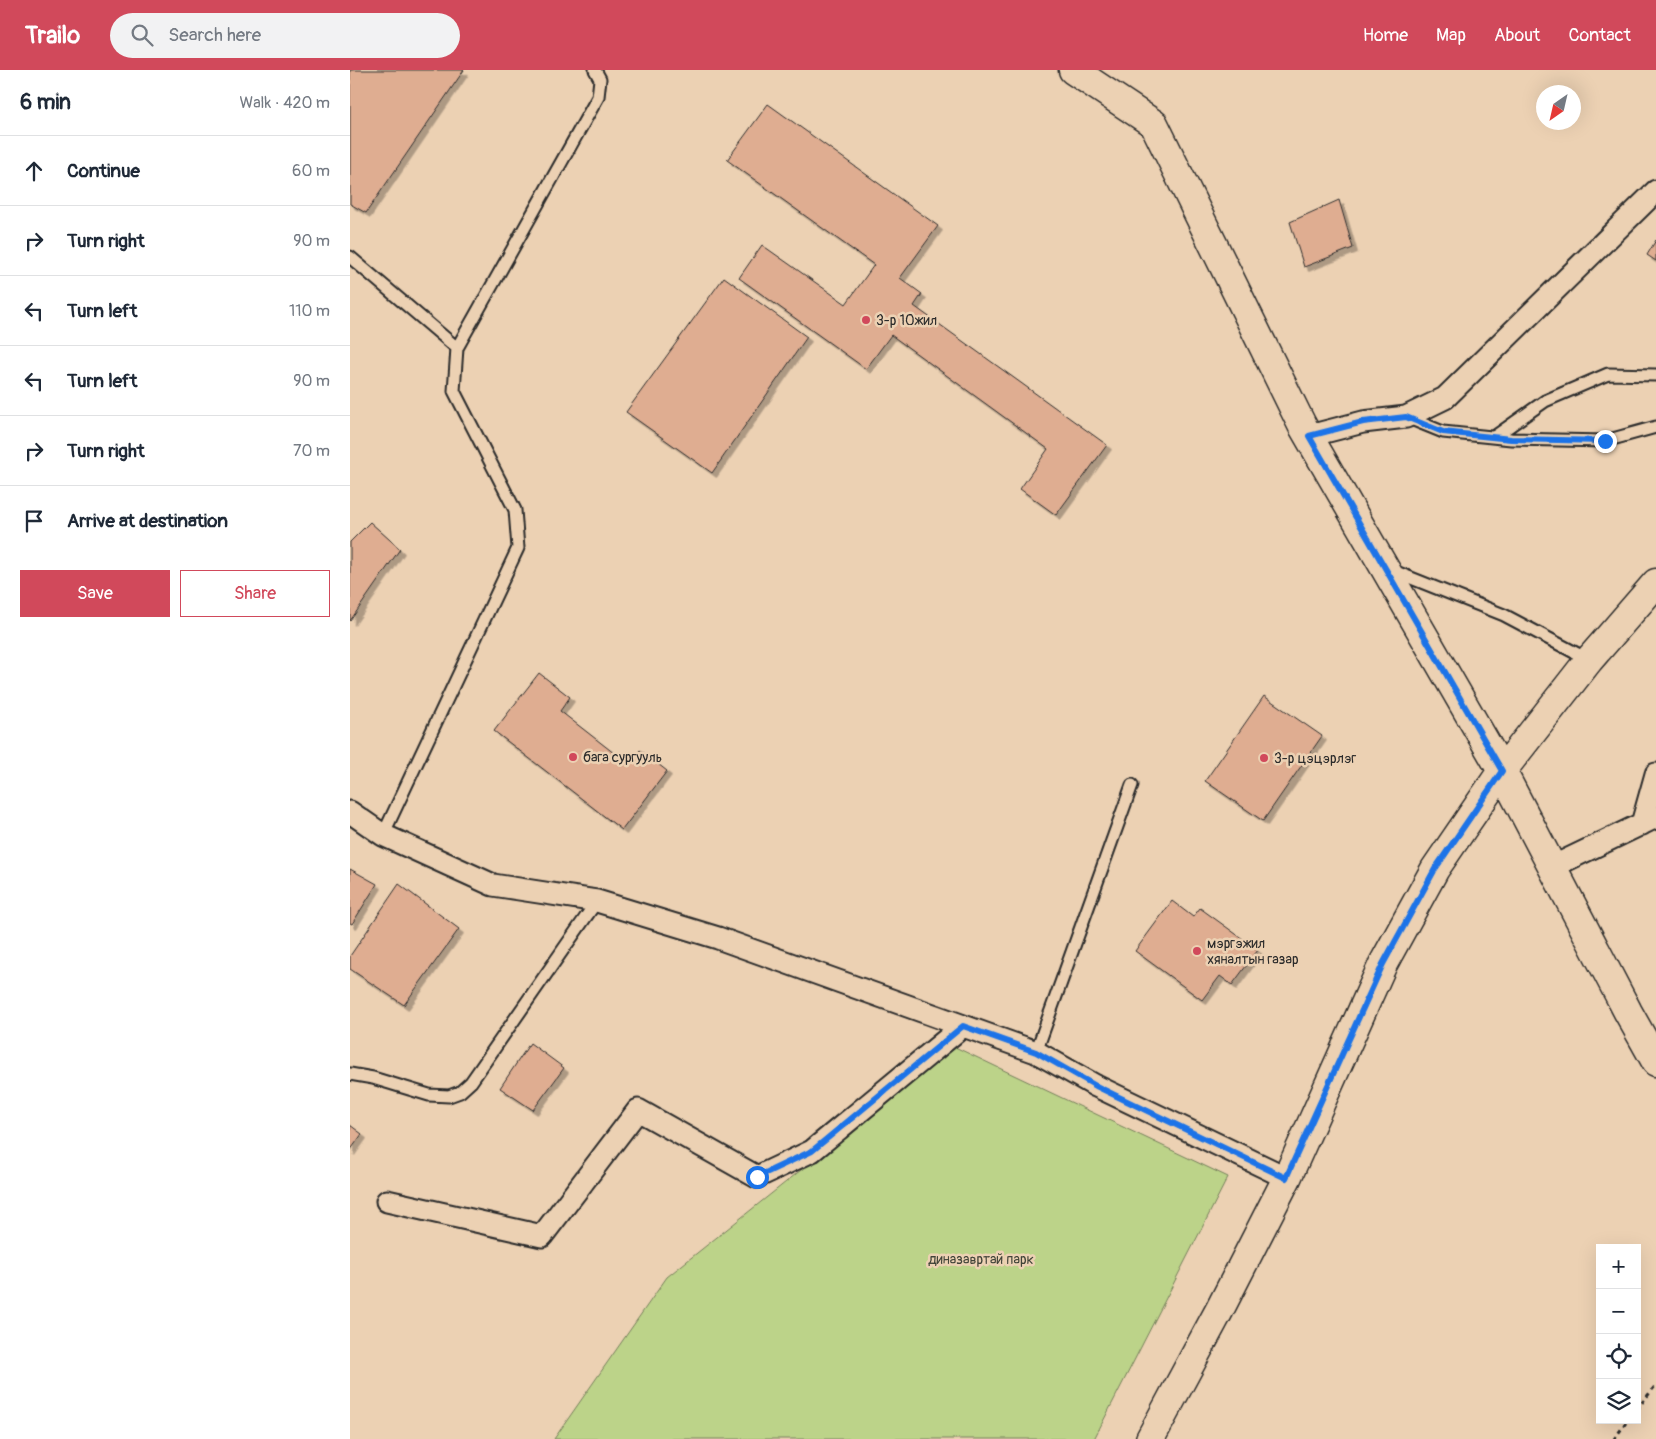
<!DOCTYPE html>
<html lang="en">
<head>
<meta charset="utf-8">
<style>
	body { margin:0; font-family:Pangolin,sans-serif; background:#f2f2f3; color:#1f2937 }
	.controls { position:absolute; right:15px; bottom:15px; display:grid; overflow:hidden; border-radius:0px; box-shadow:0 5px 20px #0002 }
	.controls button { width:45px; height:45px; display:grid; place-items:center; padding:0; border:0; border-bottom:1px solid #e0e1e3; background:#fff; color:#1f2937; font:25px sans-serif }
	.compass { position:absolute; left:1186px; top:15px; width:45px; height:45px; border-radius:50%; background:#fff; box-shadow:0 5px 20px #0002; rotate:214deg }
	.stop { position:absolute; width:15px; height:15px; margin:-11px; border:4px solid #1a73e8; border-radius:50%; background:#fff }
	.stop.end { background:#1a73e8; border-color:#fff; box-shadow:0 1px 5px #0008 }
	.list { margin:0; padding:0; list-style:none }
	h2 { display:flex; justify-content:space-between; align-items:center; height:65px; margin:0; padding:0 20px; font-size:21px }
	h2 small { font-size:16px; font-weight:400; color:#747a83 }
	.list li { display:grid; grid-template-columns:32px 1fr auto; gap:15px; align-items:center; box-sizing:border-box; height:70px; padding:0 20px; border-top:1px solid #e0e1e3 }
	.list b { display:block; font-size:19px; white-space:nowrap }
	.list em { font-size:16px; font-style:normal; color:#747a83 }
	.actions { display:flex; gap:10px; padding:15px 20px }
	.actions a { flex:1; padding:11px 0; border:1px solid #d1495b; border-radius:0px; text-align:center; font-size:18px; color:#d1495b }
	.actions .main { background:#d1495b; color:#fff }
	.icon { flex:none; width:28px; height:28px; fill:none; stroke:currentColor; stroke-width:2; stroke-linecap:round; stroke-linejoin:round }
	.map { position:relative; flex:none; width:1306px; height:1369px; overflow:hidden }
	header { display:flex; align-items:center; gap:30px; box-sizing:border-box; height:70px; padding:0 25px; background:#d1495b; color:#fff }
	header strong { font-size:24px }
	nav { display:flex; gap:28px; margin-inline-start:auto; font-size:18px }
	.search { width:350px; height:45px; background:#f2f2f3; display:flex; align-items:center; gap:12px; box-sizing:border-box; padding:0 18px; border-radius:28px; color:#747a83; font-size:19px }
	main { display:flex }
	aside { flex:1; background:#fff }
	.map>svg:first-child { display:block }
</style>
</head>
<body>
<header>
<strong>Trailo</strong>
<div class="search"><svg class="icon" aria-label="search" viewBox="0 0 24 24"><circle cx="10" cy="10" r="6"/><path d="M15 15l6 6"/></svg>Search here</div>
<nav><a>Home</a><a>Map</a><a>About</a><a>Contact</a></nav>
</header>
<main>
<aside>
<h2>6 min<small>Walk · 420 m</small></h2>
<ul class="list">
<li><svg class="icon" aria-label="ahead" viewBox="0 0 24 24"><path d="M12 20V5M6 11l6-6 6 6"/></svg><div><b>Continue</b></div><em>60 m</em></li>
<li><svg class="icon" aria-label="right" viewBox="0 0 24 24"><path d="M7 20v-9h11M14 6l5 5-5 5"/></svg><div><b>Turn right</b></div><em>90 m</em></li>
<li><svg class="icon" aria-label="left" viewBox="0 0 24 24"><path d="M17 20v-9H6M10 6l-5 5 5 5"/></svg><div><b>Turn left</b></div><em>110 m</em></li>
<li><svg class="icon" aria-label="left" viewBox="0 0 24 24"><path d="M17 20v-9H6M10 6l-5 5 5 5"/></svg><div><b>Turn left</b></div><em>90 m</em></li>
<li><svg class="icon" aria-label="right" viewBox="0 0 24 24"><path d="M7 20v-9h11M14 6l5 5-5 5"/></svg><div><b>Turn right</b></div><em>70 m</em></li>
<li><svg class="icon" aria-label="arrive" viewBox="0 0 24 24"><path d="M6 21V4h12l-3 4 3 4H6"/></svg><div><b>Arrive at destination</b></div></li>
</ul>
<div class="actions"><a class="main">Save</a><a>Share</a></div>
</aside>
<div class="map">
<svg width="1306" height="1369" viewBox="0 0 1306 1369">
	<defs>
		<filter id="shadow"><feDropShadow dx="4.5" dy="4.5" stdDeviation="0" flood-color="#0004"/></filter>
	</defs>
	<rect width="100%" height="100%" fill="#ecd1b3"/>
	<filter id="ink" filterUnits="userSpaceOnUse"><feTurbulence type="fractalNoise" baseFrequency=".02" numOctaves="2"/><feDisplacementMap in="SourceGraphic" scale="10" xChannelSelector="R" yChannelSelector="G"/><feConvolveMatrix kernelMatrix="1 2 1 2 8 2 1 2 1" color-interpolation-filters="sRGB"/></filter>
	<g filter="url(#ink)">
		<!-- green -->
		<path fill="#bcd389" stroke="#747f5a" d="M605 977 878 1107 744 1369H204L317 1207Z"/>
		<!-- building -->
		<path fill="#dfad91" stroke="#2b2b2b" filter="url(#shadow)" d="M0 0H114L16 143 0 134Z
			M418 34 588 156 550 208 572 224 564 236 757 375 706 445 670 419 698 379 541 265 516 299 389 208 412 175 496 234 524 195 377 90Z
			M989 130 1003 178 954 197 940 152Z
			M1306 170V191L1297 185Z
			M374 207 457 267 362 403 276 342Z
			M20 452 50 479 0 551V472Z
			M189 603 220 627 210 641 278 694 290 680 317 701 272 760 144 661Z
			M914 626 972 666 913 751 855 711Z
			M0 799 27 814 2 854 0 853Z
			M49 814 109 859 54 935 0 899V886Z
			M822 831 843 847 850 838 908 880 882 915 870 906 852 930 785 881Z
			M180 973 214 998 183 1040 150 1018Z
			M0 1055 12 1064 0 1081Z"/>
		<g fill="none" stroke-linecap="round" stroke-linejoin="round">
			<defs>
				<path id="service" d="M0 187 107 278
					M1056 347 1093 362 1161 369 1255 371 1306 357
					M1144 367 1195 331 1258 304 1306 305
					M1041 500 1154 545 1239 590
					M33 765 168 478 165 440 104 321 107 278 248 27 250 9 245 0
					M686 982 782 715
					M0 1004 23 1008 79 1025 99 1026 110 1022 121 1012 247 831"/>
				<path id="minor" d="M959 366 1013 352 1056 347 1095 328 1306 121
					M0 742 33 765 143 815 247 831 368 868 686 982 746 1016 937 1108
					M1292 754 1306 704
					M1202 797 1306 747
					M37 1131 192 1166 288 1040 407 1107 462 1081 613 956"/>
				<path id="tertiary" d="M723 0 804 54 952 355 1152 701 1085 799 1033 894 937 1108 870 1239 800 1369
					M1306 513 1239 590 1152 701 1278 942 1306 992"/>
			</defs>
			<!-- service casing -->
			<use href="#service" stroke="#2b2b2b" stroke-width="15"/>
			<!-- minor casing -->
			<use href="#minor" stroke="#2b2b2b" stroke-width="25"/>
			<!-- tertiary casing -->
			<use href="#tertiary" stroke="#2b2b2b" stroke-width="31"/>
			<!-- path -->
			<path stroke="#2b2b2b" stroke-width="3" stroke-dasharray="4 4" stroke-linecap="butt" d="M1287 1339 1306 1315
				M1264 1369 1278 1350"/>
			<!-- service -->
			<use href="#service" stroke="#ecd1b3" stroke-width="11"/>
			<!-- minor -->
			<use href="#minor" stroke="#ecd1b3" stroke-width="21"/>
			<!-- tertiary -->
			<use href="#tertiary" stroke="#ecd1b3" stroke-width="28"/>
		</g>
	</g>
	<g fill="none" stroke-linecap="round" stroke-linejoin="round" filter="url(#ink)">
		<!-- route -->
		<path stroke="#1a73e8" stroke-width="6" d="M407 1107 462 1081 613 956 686 982 746 1016 936 1108 1033 894 1085 799 1152 701 959 366 1013 352 1056 347 1093 362 1161 369 1255 371"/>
	</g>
	<!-- markers -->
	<g fill="#d1495b" stroke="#ecd1b3" stroke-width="2">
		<circle cx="516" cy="250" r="5"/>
		<circle cx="223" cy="687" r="5"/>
		<circle cx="914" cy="688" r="5"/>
		<circle cx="847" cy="881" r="5"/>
	</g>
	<g text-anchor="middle" stroke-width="5" stroke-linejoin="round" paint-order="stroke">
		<!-- poi labels -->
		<g font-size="14" fill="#2b2b2b" stroke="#ecd1b3" text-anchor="start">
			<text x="526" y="255">3-р 10жил</text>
			<text x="233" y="692">бага сургууль</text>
			<text x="924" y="693">3-р цэцэрлэг</text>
			<text x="857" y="878">мэргэжил<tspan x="857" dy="16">хяналтын газар</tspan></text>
		</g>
		<!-- park labels -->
		<g font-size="14" fill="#414439" stroke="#ecd1b3">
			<text x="631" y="1194">диназавртай парк</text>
		</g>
	</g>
</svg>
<div class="controls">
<button>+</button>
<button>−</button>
<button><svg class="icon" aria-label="locate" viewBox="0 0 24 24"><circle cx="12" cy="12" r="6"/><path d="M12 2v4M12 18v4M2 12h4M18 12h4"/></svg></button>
<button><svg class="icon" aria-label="layers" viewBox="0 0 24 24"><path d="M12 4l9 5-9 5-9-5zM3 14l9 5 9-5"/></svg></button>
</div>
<svg class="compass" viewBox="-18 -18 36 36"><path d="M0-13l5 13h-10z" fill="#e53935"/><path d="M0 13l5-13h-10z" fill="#747a83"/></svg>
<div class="stop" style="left:407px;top:1107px"></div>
<div class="stop end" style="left:1255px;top:371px"></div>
</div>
</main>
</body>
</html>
